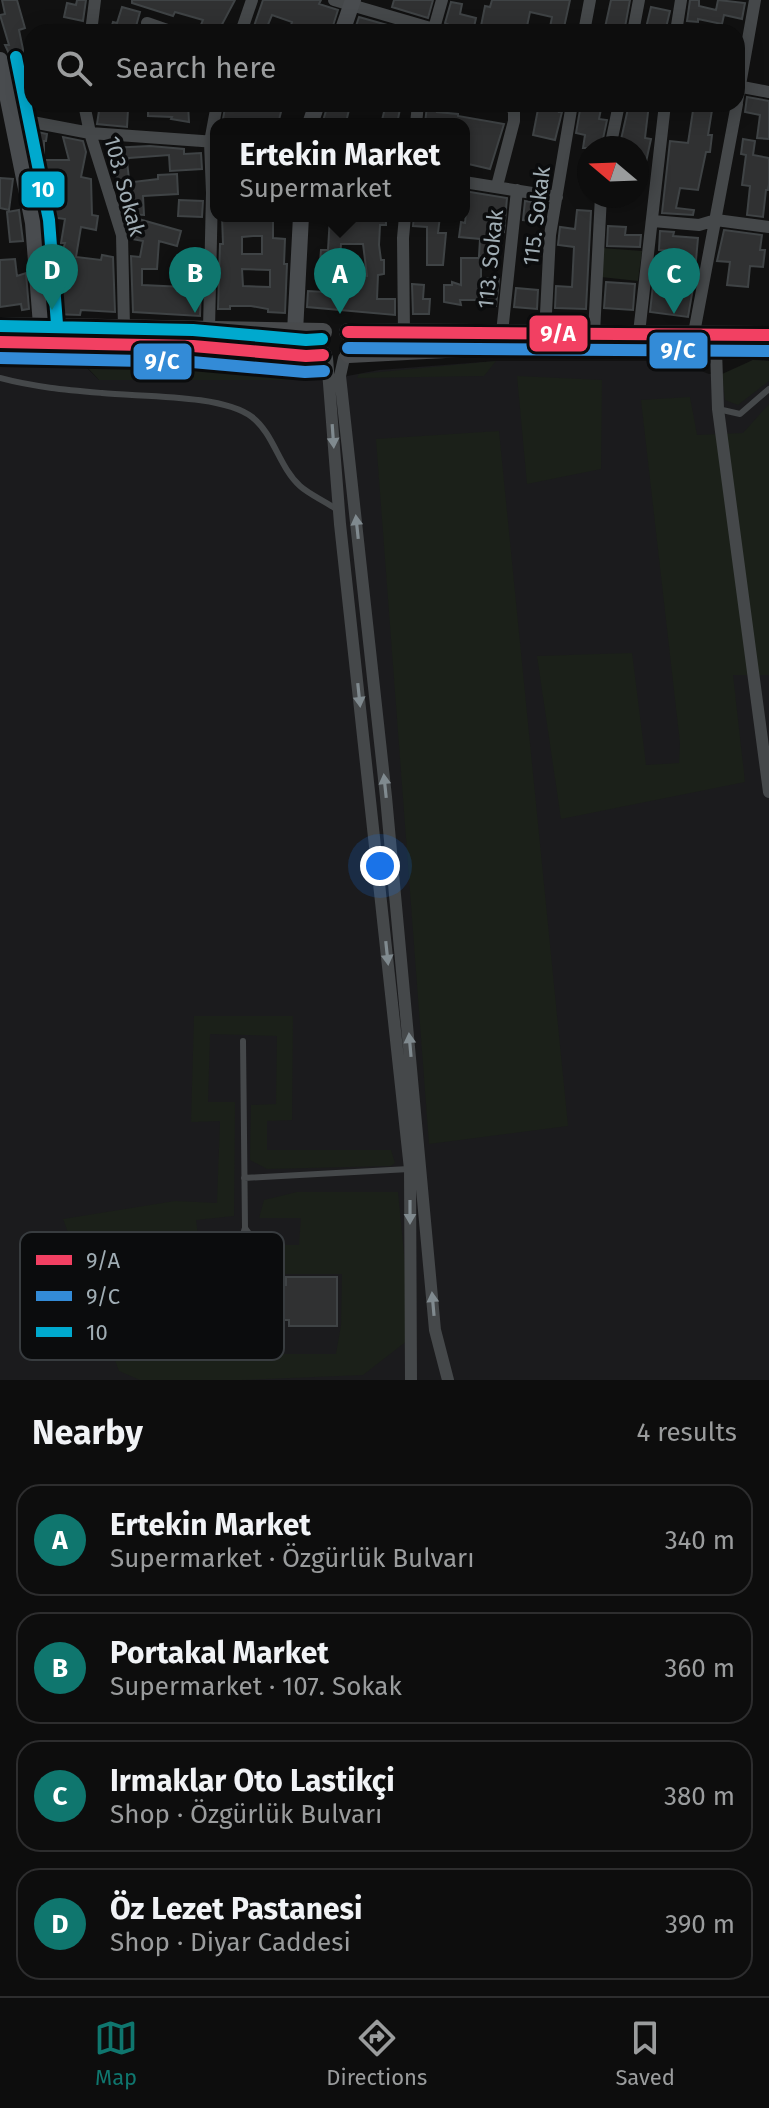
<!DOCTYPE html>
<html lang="en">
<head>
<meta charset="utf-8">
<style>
	body { margin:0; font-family:"Fira Sans",sans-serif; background:#161616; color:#f1f3f6 }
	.compass { position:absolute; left:577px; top:136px; width:72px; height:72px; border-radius:50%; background:#0d0d0d; box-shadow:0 4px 20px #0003; rotate:289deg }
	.you { position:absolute; left:380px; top:866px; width:28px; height:28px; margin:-20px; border:6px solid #fff; border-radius:50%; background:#1a73e8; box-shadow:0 0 0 12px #1a73e833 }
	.badge { display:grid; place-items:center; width:52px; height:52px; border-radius:50%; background:#0f766e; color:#fff; font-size:26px; font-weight:700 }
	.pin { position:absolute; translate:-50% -66px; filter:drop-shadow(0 2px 4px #0008) }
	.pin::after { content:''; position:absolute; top:42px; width:28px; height:24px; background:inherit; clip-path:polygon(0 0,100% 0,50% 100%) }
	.popup { position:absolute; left:210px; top:118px; width:260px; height:104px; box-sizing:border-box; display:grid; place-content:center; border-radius:16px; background:#0d0d0d; filter:drop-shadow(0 2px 6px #0005); font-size:26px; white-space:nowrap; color:#9a9c9d }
	.popup b { font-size:30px; color:#f1f3f6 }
	.popup::after { content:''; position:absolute; left:50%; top:100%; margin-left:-16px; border:16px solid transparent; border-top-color:#0d0d0d }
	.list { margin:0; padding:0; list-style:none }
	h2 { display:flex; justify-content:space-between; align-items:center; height:104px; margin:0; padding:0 32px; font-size:34px }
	h2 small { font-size:26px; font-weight:400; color:#9a9c9d }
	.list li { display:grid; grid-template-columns:52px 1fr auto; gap:24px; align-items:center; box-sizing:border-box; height:112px; margin:0 16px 16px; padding:0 16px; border:2px solid #2d2d2e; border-radius:24px }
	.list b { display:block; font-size:30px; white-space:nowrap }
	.list p { margin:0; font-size:26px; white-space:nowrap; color:#9a9c9d }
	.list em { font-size:26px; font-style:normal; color:#9a9c9d }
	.icon { flex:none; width:44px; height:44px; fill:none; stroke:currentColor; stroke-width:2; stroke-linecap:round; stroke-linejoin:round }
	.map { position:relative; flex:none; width:769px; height:1380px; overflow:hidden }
	.search { position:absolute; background:#0d0d0d; box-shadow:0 4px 20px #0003; left:24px; right:24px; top:24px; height:88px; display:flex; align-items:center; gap:20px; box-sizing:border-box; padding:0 28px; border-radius:24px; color:#9a9c9d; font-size:30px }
	.sheet { height:616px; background:#0d0d0d }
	nav { display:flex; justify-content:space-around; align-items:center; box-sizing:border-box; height:112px; border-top:2px solid #2d2d2e; background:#0d0d0d; font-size:22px; color:#9a9c9d }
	nav a { display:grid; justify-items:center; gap:4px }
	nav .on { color:#0f766e }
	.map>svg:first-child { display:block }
</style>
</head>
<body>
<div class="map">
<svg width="769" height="1380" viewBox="0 0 769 1380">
	<rect width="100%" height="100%" fill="#111"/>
	<!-- built -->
	<path fill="#1b1b1d" d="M0 357H76L99 380H326L379 370 496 361H676L709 374H726L753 360 769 361V1380H0Z"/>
	<!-- green -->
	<path fill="#1b2019" d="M602 248 642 251 638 281 601 277Z
		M753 360 769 361V381L738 405 725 400 722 374Z
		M496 361 484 376 357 378 359 374Z
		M84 364 306 369 313 371 323 380H99Z
		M517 376 602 380 601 469 527 484Z
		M690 397 697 435 743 433 769 404V675H733L745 782 561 819 537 656 632 653 646 765 679 763 680 743 641 400Z
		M499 431 568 1126 429 1144 376 439Z
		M194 1016H293L292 1120 267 1121V1150H391L395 1163 391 1166 267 1169 250 1160 251 1105 276 1104 277 1036 210 1034 208 1102H235L234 1216 196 1220 199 1244H234L224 1263 232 1278 180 1280V1328H229L232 1355 263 1356 264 1327 274 1328 276 1354H336L341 1325 342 1274H281L282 1282H267L273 1267 259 1245H299L301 1218H259L264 1200 297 1192H398L412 1337 363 1375 241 1380H140L119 1371 63 1219 175 1201 217 1203 220 1121 191 1122Z"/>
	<!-- building -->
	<path fill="#303132" stroke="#3f4345" stroke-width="2" fill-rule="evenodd" d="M2 0H17L25 28 19 30 26 64 30 63 32 99 19 98 11 58 5 45H9L0 15 5 14Z
		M77 0H86L83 21 64 17 67 3 76 5Z
		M132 0H235L218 32H198L203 20 175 12 173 16 132 3Z
		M263 0H321L319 4 338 10 331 32H303L304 29 291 25 292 22 272 15 265 32H252Z
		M394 0H433L428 18 392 7Z
		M492 0H570L563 32H549L552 17 530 12 526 31 498 26 497 29 481 26 485 6 490 7Z
		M611 0H630L625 27 621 26 620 32H604Z
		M690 0H699V6L716 10 718 0 745 3 742 19 724 15 722 24 698 19V22L687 21Z
		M451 2 462 4 460 14 476 18 473 32 456 30 453 32 451 26 445 23Z
		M122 7 140 12 135 30 137 32H110L113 22 117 23Z
		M651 7 670 11 665 32H645Z
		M359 17 412 32H354Z
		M747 97 769 101V139L757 138 760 115 745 112Z
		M100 104H111L128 110 127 127 97 124Z
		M148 104H188L189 122 171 119 172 117 148 116Z
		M234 104H283L278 124H222L225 108 233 110Z
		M328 104 350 106 346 122 337 120 336 124H322Z
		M386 104H401L397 124H381Z
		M539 104H561L559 112H562L555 140 533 135Z
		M581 104H602L599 119 607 120 601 148H583L585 135 576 133Z
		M629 104H649L645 138 651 139 641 185 637 184V148L620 144Z
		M694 104H713L708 135H712L710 152H706L698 190 680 188 676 208 694 210 693 215 662 213 670 141 688 143Z
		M427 106 438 108 437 112 458 114V116L504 124 490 169 464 163V124L425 123Z
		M28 130 47 134 46 141H44V160H69L63 137 83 141 86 152 81 177 91 179 92 215 98 216 96 230 81 227 76 257 101 260 102 255 113 257 115 312 81 310 80 315 51 314 49 284H58V266L65 243H61L65 219 43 216 40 203 46 204 49 174H34L28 143Z
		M743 139 755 141 753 155 769 158V184L768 190H766L763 217 747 215 750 186 742 185 746 155 741 154Z
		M150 146 184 149V154L201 153 202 169 170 171 169 155 129 158 127 161 129 179 117 180 115 162H109V148Z
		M177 174 178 194 143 196 144 215 128 214 124 183 158 179V175Z
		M0 178 13 179 9 210 0 208Z
		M464 191 507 198 504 232 498 231 497 257 479 256 480 239 459 237 461 222 465 223 467 203H464Z
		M179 200 203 201 202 217 178 216Z
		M525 201 546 204 543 222 523 220Z
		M19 210 23 241 10 242 7 212Z
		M577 210 591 211 586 309 555 308 556 286 572 287 574 247 558 245 560 227 575 229Z
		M222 216H270L269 221H273V238L285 239 284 264H287L285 313 268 312V309L251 306H230V309H218L220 244H223ZM253 236H262V254H242V237ZM242 269 270 270V287L243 286Z
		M330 216H386V225H380L379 245 381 260H384V274L378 275 377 299H395V315L307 307 308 291 344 293 345 275 367 276 363 244H341L339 274 319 273 321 250H328Z
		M414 216H440L438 233H446L443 265H427V227L413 226Z
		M135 218 181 231 177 246 159 241 157 269H142V285L185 287 186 263H183V253L202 254 200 316 133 312 131 256 140 257 143 241 132 239Z
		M608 226 626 227 625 235H641L640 247 607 246Z
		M724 230 762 235 760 250H765L763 267 750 266 748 287 727 285 730 262 717 261Z
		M660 231 674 232 673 236 698 238 694 282 688 317 650 312 653 285 668 286 670 273 676 274 678 251 659 250Z
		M461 258H481V278L499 279 496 306H483L484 300H460L461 305 444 302V285H452V282L461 285Z
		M15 259 17 276 26 273 29 309 22 310 21 304 0 307V260Z
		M606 282 635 284 633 310 604 308Z
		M412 284 424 285 423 299H430L429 314H413Z
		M516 288 538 290 537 309 514 307Z
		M286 1277H337V1326H289V1320H261V1345H242V1319H190V1285H286Z"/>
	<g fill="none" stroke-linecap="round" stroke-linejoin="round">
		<!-- lane -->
		<path stroke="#45484a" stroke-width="6" d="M0 378C33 387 68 390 102 393 140 397 222 394 252 417 274 434 279 467 300 486 310 495 325 501 336 509
			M718 409 740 414 769 389
			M243 1041 245 1228
			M244 1178 409 1169
			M239 1246 245 1228C254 1241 269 1253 259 1269L245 1273 237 1268 234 1254 244 1244 258 1247"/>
		<!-- street -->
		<path stroke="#45484a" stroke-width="12" d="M334 0 444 32
			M147 23 173 32
			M91 32 95 0
			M241 32 252 0
			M433 32 442 0
			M584 32 590 0
			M633 32 639 0
			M676 32 681 0
			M737 86 769 92
			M737 102 755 0
			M84 104 90 133 122 235 124 327
			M11 118 90 133 216 142
			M416 124 418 104
			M610 148 619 104
			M464 182 557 197
			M497 186 514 121V108L500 104
			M653 221 699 225 716 220 769 227
			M209 329 212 193 210 142 217 104
			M404 333 403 238 405 216
			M502 333 517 190
			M545 333 550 235 572 104
			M594 333 601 196
			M639 333 665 104
			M694 333 737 104
			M716 350 718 409 769 792
			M327 358 340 524 410 1169 411 1380
			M344 358 340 376 386 797 435 1330 448 1380"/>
		<!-- secondary -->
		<path stroke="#494c4f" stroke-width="16" d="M342 32 353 0
			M0 60 33 223 41 325
			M310 124 317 104
			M295 332 301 216"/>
		<!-- primary -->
		<path stroke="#484a4c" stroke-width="18" d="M0 326 323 332
			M348 332 769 335
			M0 342 193 346 306 356 323 355
			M349 354 484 347 769 351"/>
		<defs>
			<path id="bus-1" d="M348 332 769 335
				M0 342 193 346 306 356 323 355"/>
			<path id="bus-2" d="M348 348 769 351
				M0 358 192 362 305 372 324 371"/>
			<path id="bus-3" d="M16 57 49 220 57 324
				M0 326 193 330 306 340 322 339"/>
		</defs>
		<!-- bus-1 casing -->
		<use href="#bus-1" stroke="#0b0c0d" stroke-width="18"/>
		<!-- bus-2 casing -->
		<use href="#bus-2" stroke="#0b0c0d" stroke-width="18"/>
		<!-- bus-3 casing -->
		<use href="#bus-3" stroke="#0b0c0d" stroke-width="18"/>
		<!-- bus-1 -->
		<use href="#bus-1" stroke="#f24062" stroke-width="12"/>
		<!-- bus-2 -->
		<use href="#bus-2" stroke="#338bd7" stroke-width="12"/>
		<!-- bus-3 -->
		<use href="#bus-3" stroke="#00a9ce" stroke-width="12"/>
	</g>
	<!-- one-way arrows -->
	<defs><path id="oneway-solid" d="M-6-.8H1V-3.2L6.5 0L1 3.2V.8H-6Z" transform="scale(2)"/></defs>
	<g fill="#808a8f">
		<use href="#oneway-solid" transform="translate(333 436) rotate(86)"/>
		<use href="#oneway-solid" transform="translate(357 527) rotate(-96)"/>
		<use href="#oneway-solid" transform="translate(359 695) rotate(84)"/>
		<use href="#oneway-solid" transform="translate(385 786) rotate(-96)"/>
		<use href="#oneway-solid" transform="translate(387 953) rotate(84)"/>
		<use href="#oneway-solid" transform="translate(410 1045) rotate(-95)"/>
		<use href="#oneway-solid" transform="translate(410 1212) rotate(90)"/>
		<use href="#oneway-solid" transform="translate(433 1304) rotate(-95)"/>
	</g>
	<g text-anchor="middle" stroke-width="7" stroke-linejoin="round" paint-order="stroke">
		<!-- street labels -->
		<g font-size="22" fill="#a0adb4" stroke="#0b0c0d">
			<text transform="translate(125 186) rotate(75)" y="8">103. Sokak</text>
			<text transform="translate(536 216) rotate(-83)" y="8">115. Sokak</text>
			<text transform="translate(490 259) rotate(-84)" y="8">113. Sokak</text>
		</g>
	</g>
	<!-- legend -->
	<rect x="20" y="1232" width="264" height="128" rx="12" fill="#0b0c0d" stroke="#383c3f" stroke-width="2"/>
	<rect x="36" y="1255" width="36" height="10" fill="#f24062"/>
	<rect x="36" y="1291" width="36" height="10" fill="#338bd7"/>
	<rect x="36" y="1327" width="36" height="10" fill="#00a9ce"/>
	<g font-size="22" fill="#a0adb4">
		<text x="86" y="1268">9/A</text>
		<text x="86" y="1304">9/C</text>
		<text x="86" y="1340">10</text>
	</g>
	<g stroke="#0b0c0d" stroke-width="3">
		<rect x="20" y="170" width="46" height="39" rx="8" fill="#00a9ce"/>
		<rect x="528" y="314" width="61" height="39" rx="8" fill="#f24062"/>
		<rect x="648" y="331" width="61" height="39" rx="8" fill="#338bd7"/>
		<rect x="132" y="342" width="61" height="39" rx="8" fill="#338bd7"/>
	</g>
	<g font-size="22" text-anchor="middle" font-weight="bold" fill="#fff">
		<text x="43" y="197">10</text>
		<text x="558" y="341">9/A</text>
		<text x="678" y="358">9/C</text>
		<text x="162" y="369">9/C</text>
	</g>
</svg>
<svg class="compass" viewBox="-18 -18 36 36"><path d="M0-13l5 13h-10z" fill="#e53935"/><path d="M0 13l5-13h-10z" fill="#9a9c9d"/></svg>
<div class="you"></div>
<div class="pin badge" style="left:340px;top:314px">A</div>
<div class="popup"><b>Ertekin Market</b>Supermarket</div>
<div class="pin badge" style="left:195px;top:313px">B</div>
<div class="pin badge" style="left:674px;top:314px">C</div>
<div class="pin badge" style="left:52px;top:310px">D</div>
<div class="search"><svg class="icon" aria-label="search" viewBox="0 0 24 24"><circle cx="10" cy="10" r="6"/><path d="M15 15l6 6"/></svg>Search here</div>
</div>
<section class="sheet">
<h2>Nearby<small>4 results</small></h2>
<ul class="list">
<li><span class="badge">A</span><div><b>Ertekin Market</b><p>Supermarket · Özgürlük Bulvarı</p></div><em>340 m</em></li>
<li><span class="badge">B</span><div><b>Portakal Market</b><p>Supermarket · 107. Sokak</p></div><em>360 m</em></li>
<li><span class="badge">C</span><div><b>Irmaklar Oto Lastikçi</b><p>Shop · Özgürlük Bulvarı</p></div><em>380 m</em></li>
<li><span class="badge">D</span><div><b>Öz Lezet Pastanesi</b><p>Shop · Diyar Caddesi</p></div><em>390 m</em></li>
</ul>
</section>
<nav>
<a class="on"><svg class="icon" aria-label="map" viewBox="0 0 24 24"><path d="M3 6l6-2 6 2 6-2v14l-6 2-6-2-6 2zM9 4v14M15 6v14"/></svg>Map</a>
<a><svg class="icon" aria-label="directions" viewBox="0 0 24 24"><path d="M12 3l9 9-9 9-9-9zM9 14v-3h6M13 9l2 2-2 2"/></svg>Directions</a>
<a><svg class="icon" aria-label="saved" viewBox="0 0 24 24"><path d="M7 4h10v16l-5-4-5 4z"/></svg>Saved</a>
</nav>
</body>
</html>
